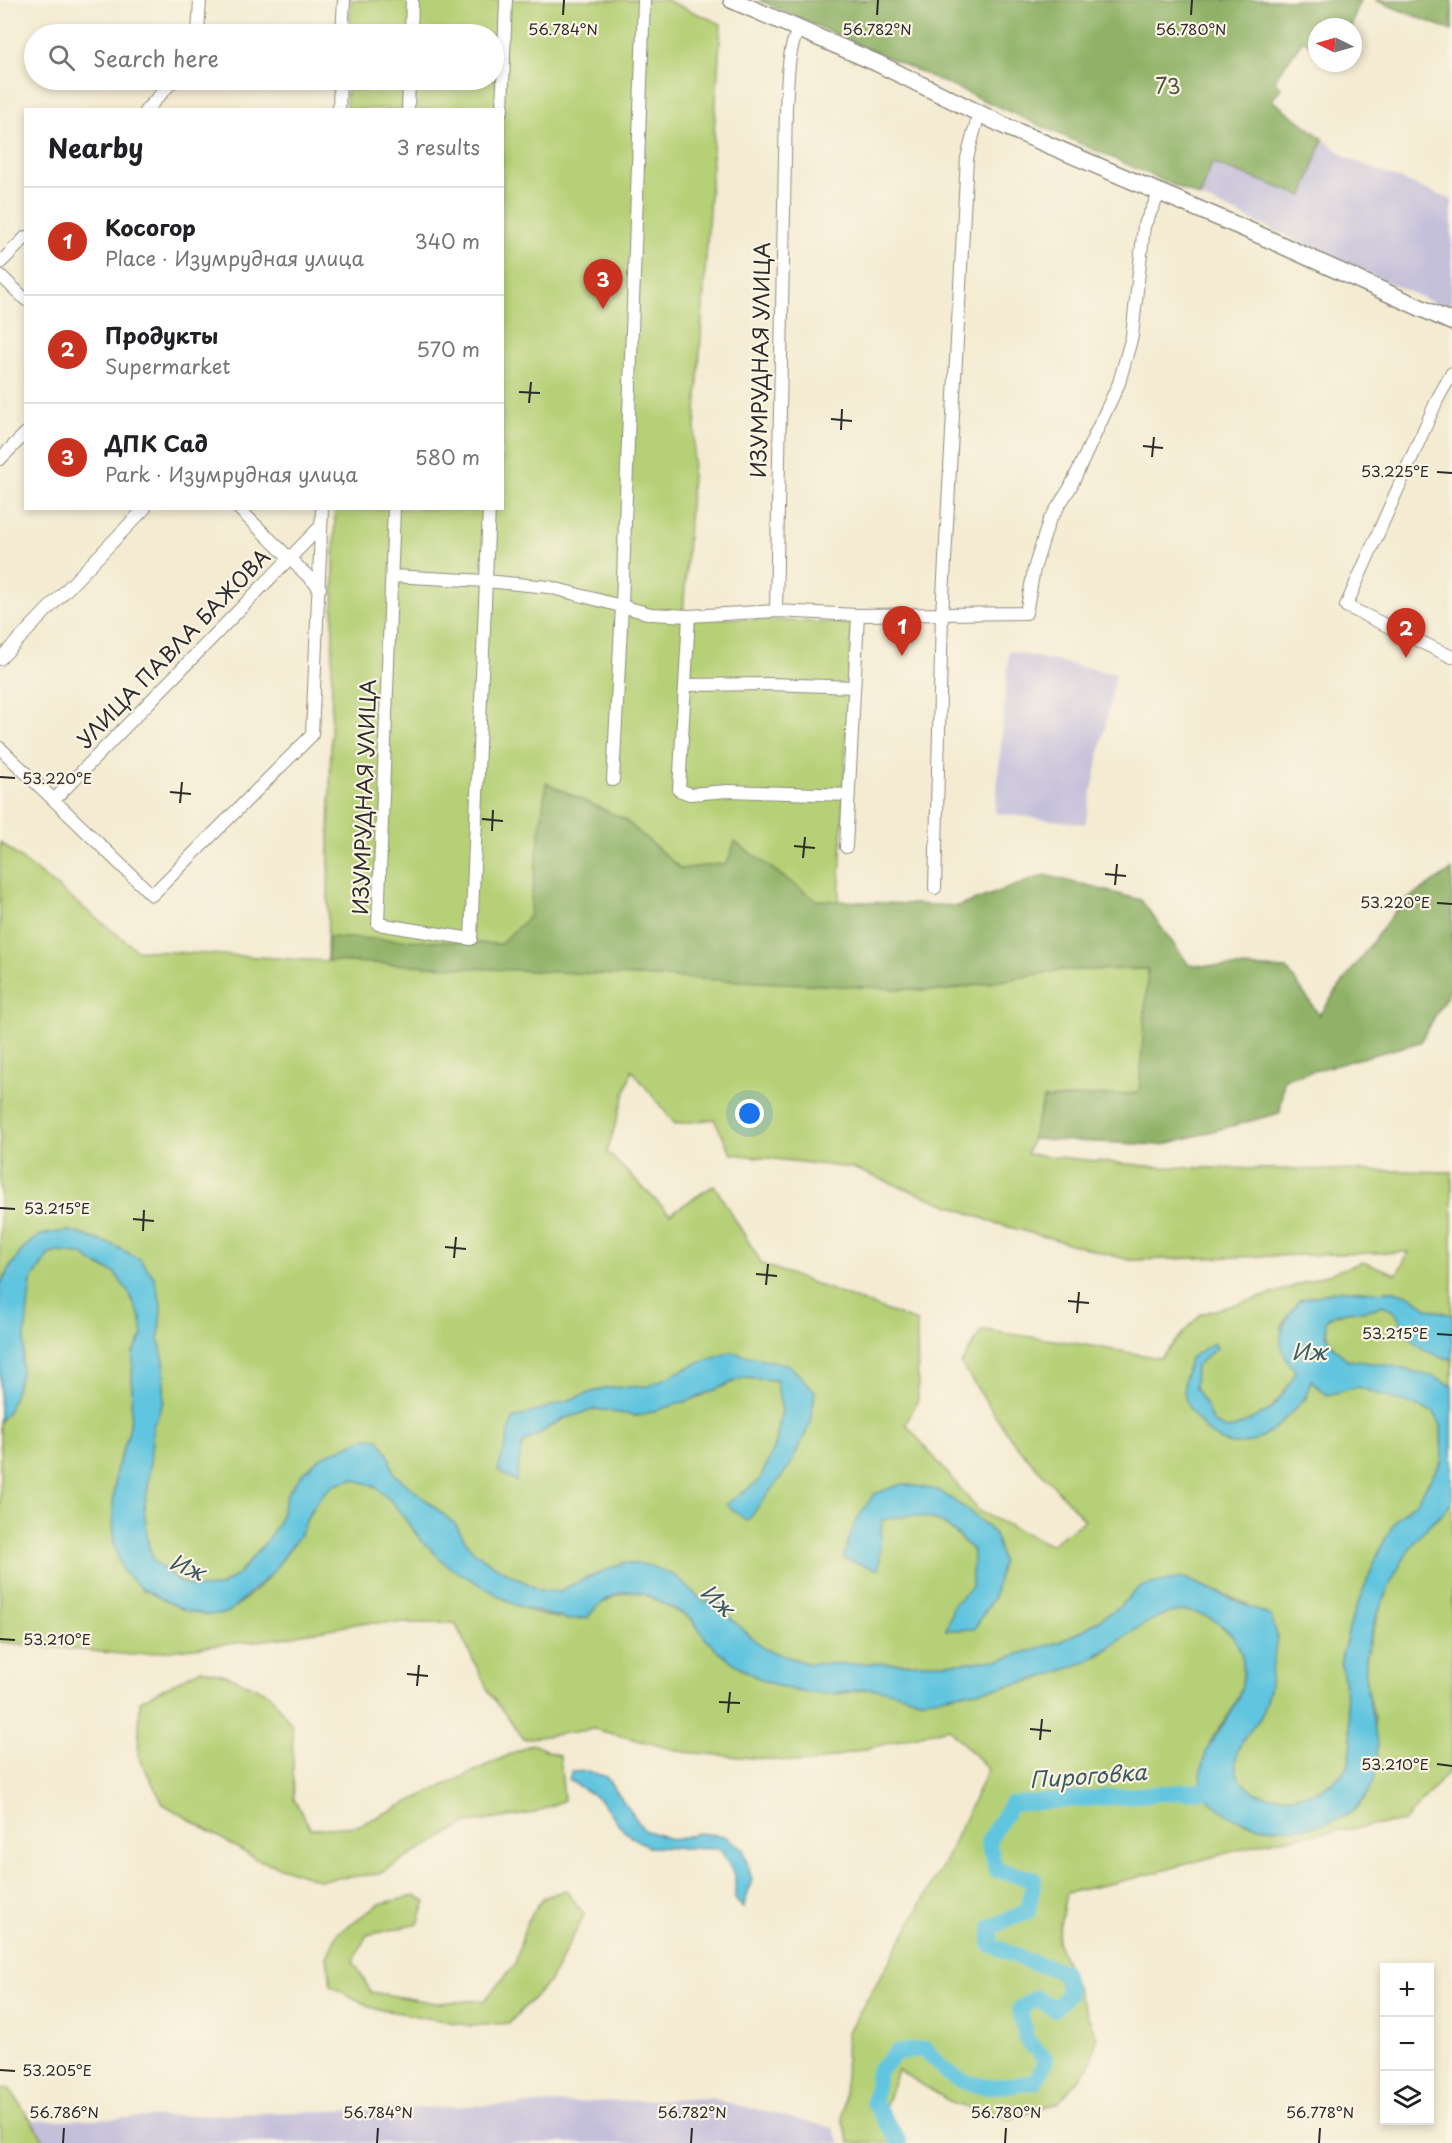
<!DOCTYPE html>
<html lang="en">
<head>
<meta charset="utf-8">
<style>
	body { margin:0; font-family:"Playpen Sans",sans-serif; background:#f2f2f2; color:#202124 }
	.controls { position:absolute; right:18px; bottom:18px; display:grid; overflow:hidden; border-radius:0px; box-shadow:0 3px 9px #0003 }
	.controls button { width:54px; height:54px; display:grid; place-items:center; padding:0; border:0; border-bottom:2px solid #e0e0e0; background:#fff; color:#202124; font:30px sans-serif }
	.compass { position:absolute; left:1308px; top:18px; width:54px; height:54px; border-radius:50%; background:#fff; box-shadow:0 3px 9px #0003; rotate:275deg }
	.you { position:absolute; left:750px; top:1114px; width:21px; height:21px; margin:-15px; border:4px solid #fff; border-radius:50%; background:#1a73e8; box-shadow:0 0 0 9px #1a73e833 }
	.badge { display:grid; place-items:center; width:39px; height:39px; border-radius:50%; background:#c8321e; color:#fff; font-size:20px; font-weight:700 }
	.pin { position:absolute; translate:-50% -50px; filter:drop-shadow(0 2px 3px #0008) }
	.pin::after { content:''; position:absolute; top:32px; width:21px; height:18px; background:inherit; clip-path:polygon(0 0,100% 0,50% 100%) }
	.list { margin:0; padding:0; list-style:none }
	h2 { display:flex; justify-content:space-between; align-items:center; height:78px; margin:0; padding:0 24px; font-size:26px }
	h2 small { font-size:20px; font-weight:400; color:#757577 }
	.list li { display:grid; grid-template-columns:39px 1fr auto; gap:18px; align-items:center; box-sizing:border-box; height:108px; padding:0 24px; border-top:2px solid #e0e0e0 }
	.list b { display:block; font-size:22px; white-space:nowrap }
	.list p { margin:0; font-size:20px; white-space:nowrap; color:#757577 }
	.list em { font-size:20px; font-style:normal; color:#757577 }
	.icon { flex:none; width:33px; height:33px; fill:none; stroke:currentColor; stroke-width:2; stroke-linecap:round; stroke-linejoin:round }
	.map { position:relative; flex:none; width:1452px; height:2143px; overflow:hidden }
	.search { position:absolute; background:#fff; box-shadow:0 3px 9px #0003; left:24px; top:24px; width:480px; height:66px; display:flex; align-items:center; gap:15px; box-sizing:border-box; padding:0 21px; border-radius:33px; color:#757577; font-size:22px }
	.panel { position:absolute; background:#fff; box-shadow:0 3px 9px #0003; left:24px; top:108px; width:480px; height:402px; border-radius:0px }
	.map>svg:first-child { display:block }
</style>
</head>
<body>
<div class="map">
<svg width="1452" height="2143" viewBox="0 0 1452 2143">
	<rect width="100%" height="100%" fill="#fcf5e5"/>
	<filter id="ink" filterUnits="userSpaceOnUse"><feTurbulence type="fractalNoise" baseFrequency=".0167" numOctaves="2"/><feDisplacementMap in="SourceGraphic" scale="12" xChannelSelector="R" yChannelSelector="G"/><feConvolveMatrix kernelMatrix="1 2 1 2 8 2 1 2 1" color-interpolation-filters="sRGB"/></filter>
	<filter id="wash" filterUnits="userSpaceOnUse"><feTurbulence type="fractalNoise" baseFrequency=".008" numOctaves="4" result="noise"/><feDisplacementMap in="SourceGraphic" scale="24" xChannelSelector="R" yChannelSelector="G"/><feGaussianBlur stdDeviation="1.35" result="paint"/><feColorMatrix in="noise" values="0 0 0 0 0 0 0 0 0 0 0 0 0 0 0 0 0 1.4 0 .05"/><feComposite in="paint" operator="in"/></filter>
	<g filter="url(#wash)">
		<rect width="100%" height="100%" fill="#f4ebd2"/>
		<!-- industrial -->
		<path fill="#c5c0da" d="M1323 139 1347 158 1452 200V311L1200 197 1212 163 1303 196Z
			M1009 651 1116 674 1085 824 995 813Z
			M709 2098 833 2128 841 2143H0V2122Z"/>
		<!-- green -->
		<path fill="#b5d076" stroke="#707e50" stroke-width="1.5" fill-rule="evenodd" d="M351 0H666L721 24 683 616 852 624 835 985 943 991 1061 970 1149 969 1139 1093 1045 1099 1027 1154 1158 1167 1452 1172V1315L1427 1308 1411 1296 1394 1291 1374 1292 1344 1290 1299 1300 1281 1327 1296 1372 1286 1390 1270 1410 1237 1427 1227 1429 1213 1423 1206 1406 1195 1388 1196 1366 1216 1347 1190 1358 1184 1386 1222 1441 1296 1407 1307 1397 1310 1380 1327 1395 1358 1387 1434 1412 1441 1426 1442 1461 1417 1501 1396 1520 1380 1549 1352 1618 1341 1659 1352 1743 1349 1764 1340 1777 1318 1791 1295 1797 1270 1796 1256 1793 1239 1779 1235 1763 1238 1749 1245 1737 1261 1717 1269 1690 1271 1670 1248 1604 1184 1578 1140 1587 1119 1607 1087 1628 1059 1642 999 1660 958 1663 809 1664 765 1649 733 1621 722 1605 714 1600 704 1602 675 1576 623 1563 571 1585 560 1593 539 1590 488 1562 470 1548 455 1524 394 1474 389 1456 365 1438 349 1446 287 1494 279 1522 266 1542 238 1574 219 1587 198 1588 181 1582 154 1561 148 1544 144 1507 148 1488 153 1426 164 1401V1362L159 1340 161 1304 154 1277 140 1259 113 1245 70 1231 44 1234 24 1248 9 1268 0 1286V842L137 950 327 961 335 509 502 508V110L346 109 347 80H494V34H349ZM632 1070 675 1124 714 1119 732 1154 852 1168 995 1223 1129 1260 1409 1252 1397 1274 1362 1262 1269 1295 1201 1314 1160 1358 1074 1343 982 1330 961 1364 1014 1443 1085 1520 1050 1545 980 1512 906 1424 918 1400 917 1322 762 1264 714 1185 670 1214 607 1152ZM696 1364 789 1365V1466L726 1504 759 1481 775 1447 782 1411 776 1380 742 1378 691 1400 637 1416 596 1409 563 1419 522 1444 513 1419 604 1388 649 1386ZM938 1490 969 1511 995 1534 1001 1562 994 1597 974 1629 946 1630 954 1604 972 1588 973 1551C942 1517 928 1510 882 1520Z
			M58 1252 82 1254 92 1262 115 1273 129 1293 141 1319 143 1336 133 1353 131 1418 128 1435 116 1471 113 1506 114 1546 123 1572 142 1589 184 1610 227 1613C243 1601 262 1587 274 1570 282 1559 291 1548 298 1536 309 1519 315 1495 334 1485 347 1478 361 1479 373 1486 396 1498 405 1524 422 1541 431 1550 445 1557 455 1565 495 1594 535 1625 587 1618L597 1606 615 1596 632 1591 647 1595 690 1618 707 1640 745 1671 838 1694 870 1689 890 1690 919 1699 993 1689 1039 1679 1100 1655 1152 1618 1175 1611 1198 1612 1216 1621 1234 1638 1244 1657 1242 1685 1234 1707 1209 1743 1243 1823C1253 1824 1264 1828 1274 1828 1299 1829 1353 1824 1365 1797 1369 1788 1368 1772 1369 1761 1371 1748 1376 1730 1374 1716 1370 1695 1362 1676 1367 1654 1377 1611 1394 1564 1423 1531 1433 1521 1444 1514 1452 1502V1767L1405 1821 1275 1840 1131 1879 1066 1893 1057 1941 1097 2038 1090 2066 1059 2102 1010 2119 954 2104 898 2070 884 2111 905 2143H850L843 2123 847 2033 881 1976 944 1863 988 1769 948 1728 810 1763 684 1752 594 1729 524 1739 490 1694 455 1623H360L282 1638 132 1655 0 1642V1421L9 1410 31 1281 49 1254Z
			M1382 1305 1393 1309 1402 1322 1442 1358 1452 1359V1386C1431 1376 1408 1369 1385 1365 1373 1363 1357 1364 1347 1359 1331 1351 1326 1336 1326 1320 1343 1306 1364 1316 1382 1305Z
			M201 1669 229 1676 270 1694 292 1725 294 1799 311 1829 358 1826 532 1744 560 1756 564 1800 535 1813 468 1823 378 1874 318 1880 256 1859 163 1804 138 1755 140 1701Z
			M566 1890 584 1915 550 1981 509 2023 471 2026 373 2008 331 1986 327 1957 337 1934 379 1904 415 1896 426 1901 418 1924 367 1935 353 1961 371 1992 436 2003 485 2000 515 1964 527 1921 543 1898Z
			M0 2088 10 2089 46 2143H0Z"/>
		<!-- forest -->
		<path fill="#90b267" stroke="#5e6e49" stroke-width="1.5" d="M759 0H1360L1351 27H1317V50L1303 40 1274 80 1281 88 1272 100 1323 139 1303 196 1212 163 1200 197Z
			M1375 0H1452V31Z
			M546 783 624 819 681 869 727 863 735 842 816 900 959 906 1045 875 1141 900 1189 965 1287 969 1319 1015 1400 904 1452 870V987L1420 1042 1284 1079 1280 1113 1162 1145 1031 1139 1044 1099 1139 1093 1148 969 1061 970 943 991 328 961V937L500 944 529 917Z"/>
		<!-- water -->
		<path fill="#61c5df" stroke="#467885" stroke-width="1.5" d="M70 1231 113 1245 140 1259 154 1277 161 1304 159 1340 164 1362V1401L153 1426 148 1488 144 1507 148 1544 154 1561 180 1582 198 1588 220 1587 238 1574 266 1542 279 1522 287 1494 301 1475 320 1458 365 1438 379 1439 389 1456 394 1474 455 1524 470 1548 488 1562 539 1590 560 1592 571 1585 623 1563 648 1565 675 1576 704 1602 714 1600 722 1605 733 1621 765 1649 809 1664 958 1663 999 1660 1059 1642 1087 1628 1119 1607 1140 1587 1163 1581 1184 1578 1271 1616 1277 1636 1269 1690 1261 1717 1245 1737 1238 1749 1235 1763 1239 1779 1256 1793 1270 1796 1295 1797 1318 1791 1340 1777 1349 1764 1352 1743 1341 1659 1352 1618 1380 1549 1396 1520 1417 1501 1442 1461 1441 1426 1434 1412 1358 1387 1327 1395 1311 1380C1305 1402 1304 1399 1290 1414 1263 1443 1229 1460 1200 1423 1191 1412 1183 1401 1184 1385 1184 1377 1188 1367 1190 1358L1213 1343 1216 1348 1196 1366 1195 1388 1206 1406 1213 1423 1227 1429 1237 1427 1270 1410 1286 1390 1296 1372C1271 1342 1280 1329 1299 1300L1344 1290 1374 1292 1394 1291 1411 1296 1427 1308 1452 1315V1359C1437 1358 1419 1349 1410 1337 1400 1323 1400 1312 1382 1305 1363 1316 1343 1305 1326 1320V1335L1335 1349 1348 1360 1387 1365 1434 1377 1452 1386V1502C1444 1514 1432 1521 1423 1532 1398 1561 1370 1620 1366 1659 1361 1705 1397 1760 1362 1801 1358 1806 1353 1812 1347 1815 1310 1834 1247 1834 1215 1805 1207 1799 1201 1793 1201 1782 1200 1747 1220 1734 1234 1707 1253 1668 1244 1632 1203 1615 1161 1597 1121 1646 1085 1662 1046 1679 1005 1687 963 1693 950 1695 935 1699 922 1699 906 1698 890 1689 874 1689 858 1688 842 1694 825 1694 796 1693 771 1687 746 1671 733 1663 718 1652 708 1641 701 1634 697 1624 691 1618 684 1613 674 1609 666 1605 656 1600 645 1592 634 1591 616 1590 597 1605 587 1618L568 1620 515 1605 449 1567 422 1541 393 1503 374 1486 353 1479 335 1484 324 1493 311 1510 299 1536 272 1573 227 1613 207 1615 184 1610 142 1589 123 1572 114 1546 113 1506 116 1471 128 1435 131 1418 133 1353 143 1336 141 1319 129 1293 115 1273 92 1262 82 1254 58 1252 49 1254 31 1281 21 1374 9 1410 0 1421V1286C9 1269 25 1238 46 1234 54 1232 63 1232 70 1231Z
			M731 1352 789 1365 815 1391 811 1422 789 1467 747 1521 726 1504 759 1481 775 1447 782 1411 776 1380 742 1378 691 1400 637 1416 596 1409 563 1419 522 1444 516 1482 498 1470 513 1419 604 1388 649 1386 696 1364Z
			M902 1484 938 1490 969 1511 995 1534 1002 1562 994 1597 974 1629 946 1630 954 1604 972 1587 973 1551C943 1517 928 1510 882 1520L879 1570 843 1558 854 1524 874 1494Z
			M588 1771 606 1777 644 1830 674 1840 698 1833 724 1836 743 1849 752 1880 743 1908 735 1899V1876L720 1849 647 1847 624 1831 600 1800 569 1780 571 1772Z"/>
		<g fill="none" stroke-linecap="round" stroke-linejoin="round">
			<!-- river -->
			<path stroke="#61c5df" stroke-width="16" d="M900 2143 874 2103 878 2071 896 2053 925 2049C933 2057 940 2067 948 2073 974 2092 1007 2086 1035 2082L1046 2060 1026 2039 1020 2009 1036 1997 1054 2009 1069 1993 1064 1972 1028 1961 991 1945V1927L1028 1911 1034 1879 996 1870 988 1842 1011 1804 1224 1789"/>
		</g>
	</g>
	<g filter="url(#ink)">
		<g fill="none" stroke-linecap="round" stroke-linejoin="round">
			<defs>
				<path id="street" d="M798 30C787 52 788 82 786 107L776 611 858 615 1026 613 1034 569 1049 521 1070 488 1119 383 1132 336 1144 226 1160 192
					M198 34 200 0
					M342 34 344 0
					M411 34 412 0
					M146 110 174 80
					M339 110 340 80
					M408 110 409 80
					M502 110 506 0
					M0 263 26 237
					M0 275 26 300
					M1452 373 1438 398 1346 606 1452 657
					M0 459 26 433
					M238 508 320 588
					M394 508 378 924 471 939 489 508
					M392 576 486 581 549 587 651 614 689 616 776 611
					M689 616 679 790 690 794 728 791 849 795
					M0 659 145 508
					M686 685 770 684 854 687
					M0 748 152 895 312 735 322 508
					M613 780 622 606 644 0
					M54 800 321 526
					M846 847 858 615
					M935 888 942 615 967 158 979 113"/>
				<path id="secondary" d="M732 0 877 63 1009 128 1257 234 1452 322"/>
			</defs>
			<!-- street casing -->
			<use href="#street" stroke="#908b7e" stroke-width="14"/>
			<!-- secondary casing -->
			<use href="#secondary" stroke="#908b7e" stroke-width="19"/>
			<!-- street -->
			<use href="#street" stroke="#fff" stroke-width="12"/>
			<!-- secondary -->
			<use href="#secondary" stroke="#fff" stroke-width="16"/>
		</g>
	</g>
	<!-- ticks -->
	<path fill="none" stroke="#2b2b2b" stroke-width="2" d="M563 15 564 0M877 15 878 0M1191 15 1192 0M519 392 540 393M529 403 531 382M831 419 852 421M841 430 842 409M1143 446 1163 448M1152 457 1154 437M1437 472 1452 473M0 777 15 778M170 792 191 794M180 803 182 782M482 819 503 821M492 831 493 810M794 846 815 848M803 858 805 837M1105 874 1126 876M1115 885 1117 864M1437 903 1452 904M0 1208 15 1209M133 1219 154 1221M143 1231 144 1210M445 1247 466 1249M454 1258 456 1237M756 1274 777 1276M766 1285 768 1264M1068 1301 1089 1303M1077 1313 1079 1292M1437 1334 1452 1335M0 1639 15 1640M407 1674 428 1676M417 1686 419 1665M719 1702 740 1703M728 1713 730 1692M1030 1729 1051 1731M1040 1740 1042 1719M1437 1764 1452 1766M0 2070 15 2071M63 2143 64 2128M377 2143 378 2128M691 2143 692 2128M1005 2143 1006 2128M1319 2143 1320 2128"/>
	<g text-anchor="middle" stroke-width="4.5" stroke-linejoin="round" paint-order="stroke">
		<!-- park labels -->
		<g font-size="21" fill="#4e543e" stroke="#fcf5e5">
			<text x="1168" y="94">73</text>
		</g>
		<!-- street labels -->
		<g font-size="21" fill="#2b2b2b" stroke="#fcf5e5">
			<text transform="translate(761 360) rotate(-89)" y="7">ИЗУМРУДНАЯ УЛИЦА</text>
			<text transform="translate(174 649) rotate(-46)" y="7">УЛИЦА ПАВЛА БАЖОВА</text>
			<text transform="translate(365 797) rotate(-88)" y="7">ИЗУМРУДНАЯ УЛИЦА</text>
		</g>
		<!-- water labels -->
		<g font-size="22" font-style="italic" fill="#3b5961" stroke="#fcf5e5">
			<text x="1309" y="1360">Иж</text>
			<text transform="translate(187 1567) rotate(22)" y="8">Иж</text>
			<text transform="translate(717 1600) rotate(42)" y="8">Иж</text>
			<text transform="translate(1088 1776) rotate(-4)" y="8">Пироговка</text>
		</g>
	</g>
	<g font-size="15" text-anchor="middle" fill="#2b2b2b" stroke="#fcf5e5" stroke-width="4.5" stroke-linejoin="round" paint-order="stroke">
		<text x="563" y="35">56.784°N</text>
		<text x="877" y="35">56.782°N</text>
		<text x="1191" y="35">56.780°N</text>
		<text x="1395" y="477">53.225°E</text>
		<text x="57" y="784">53.220°E</text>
		<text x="1395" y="908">53.220°E</text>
		<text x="57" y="1214">53.215°E</text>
		<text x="1395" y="1339">53.215°E</text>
		<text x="57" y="1645">53.210°E</text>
		<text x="1395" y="1770">53.210°E</text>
		<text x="57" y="2076">53.205°E</text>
		<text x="64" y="2118">56.786°N</text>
		<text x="378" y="2118">56.784°N</text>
		<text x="692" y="2118">56.782°N</text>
		<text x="1006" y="2118">56.780°N</text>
		<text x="1320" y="2118">56.778°N</text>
	</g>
</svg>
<div class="controls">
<button>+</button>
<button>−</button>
<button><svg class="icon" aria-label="layers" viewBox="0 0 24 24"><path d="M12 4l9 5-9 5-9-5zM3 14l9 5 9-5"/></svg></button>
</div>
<svg class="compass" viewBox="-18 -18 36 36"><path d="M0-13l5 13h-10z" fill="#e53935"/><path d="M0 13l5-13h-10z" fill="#757577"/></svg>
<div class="you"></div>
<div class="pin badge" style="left:902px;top:656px">1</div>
<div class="pin badge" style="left:1406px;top:658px">2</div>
<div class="pin badge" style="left:603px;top:309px">3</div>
<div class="search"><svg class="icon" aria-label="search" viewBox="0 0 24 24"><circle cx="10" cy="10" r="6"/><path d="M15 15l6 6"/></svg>Search here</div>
<section class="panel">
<h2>Nearby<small>3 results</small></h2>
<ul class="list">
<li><span class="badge">1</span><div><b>Косогор</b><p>Place · Изумрудная улица</p></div><em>340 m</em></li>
<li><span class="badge">2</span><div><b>Продукты</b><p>Supermarket</p></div><em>570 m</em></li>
<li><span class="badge">3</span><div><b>ДПК Сад</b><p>Park · Изумрудная улица</p></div><em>580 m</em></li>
</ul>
</section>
</div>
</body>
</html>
